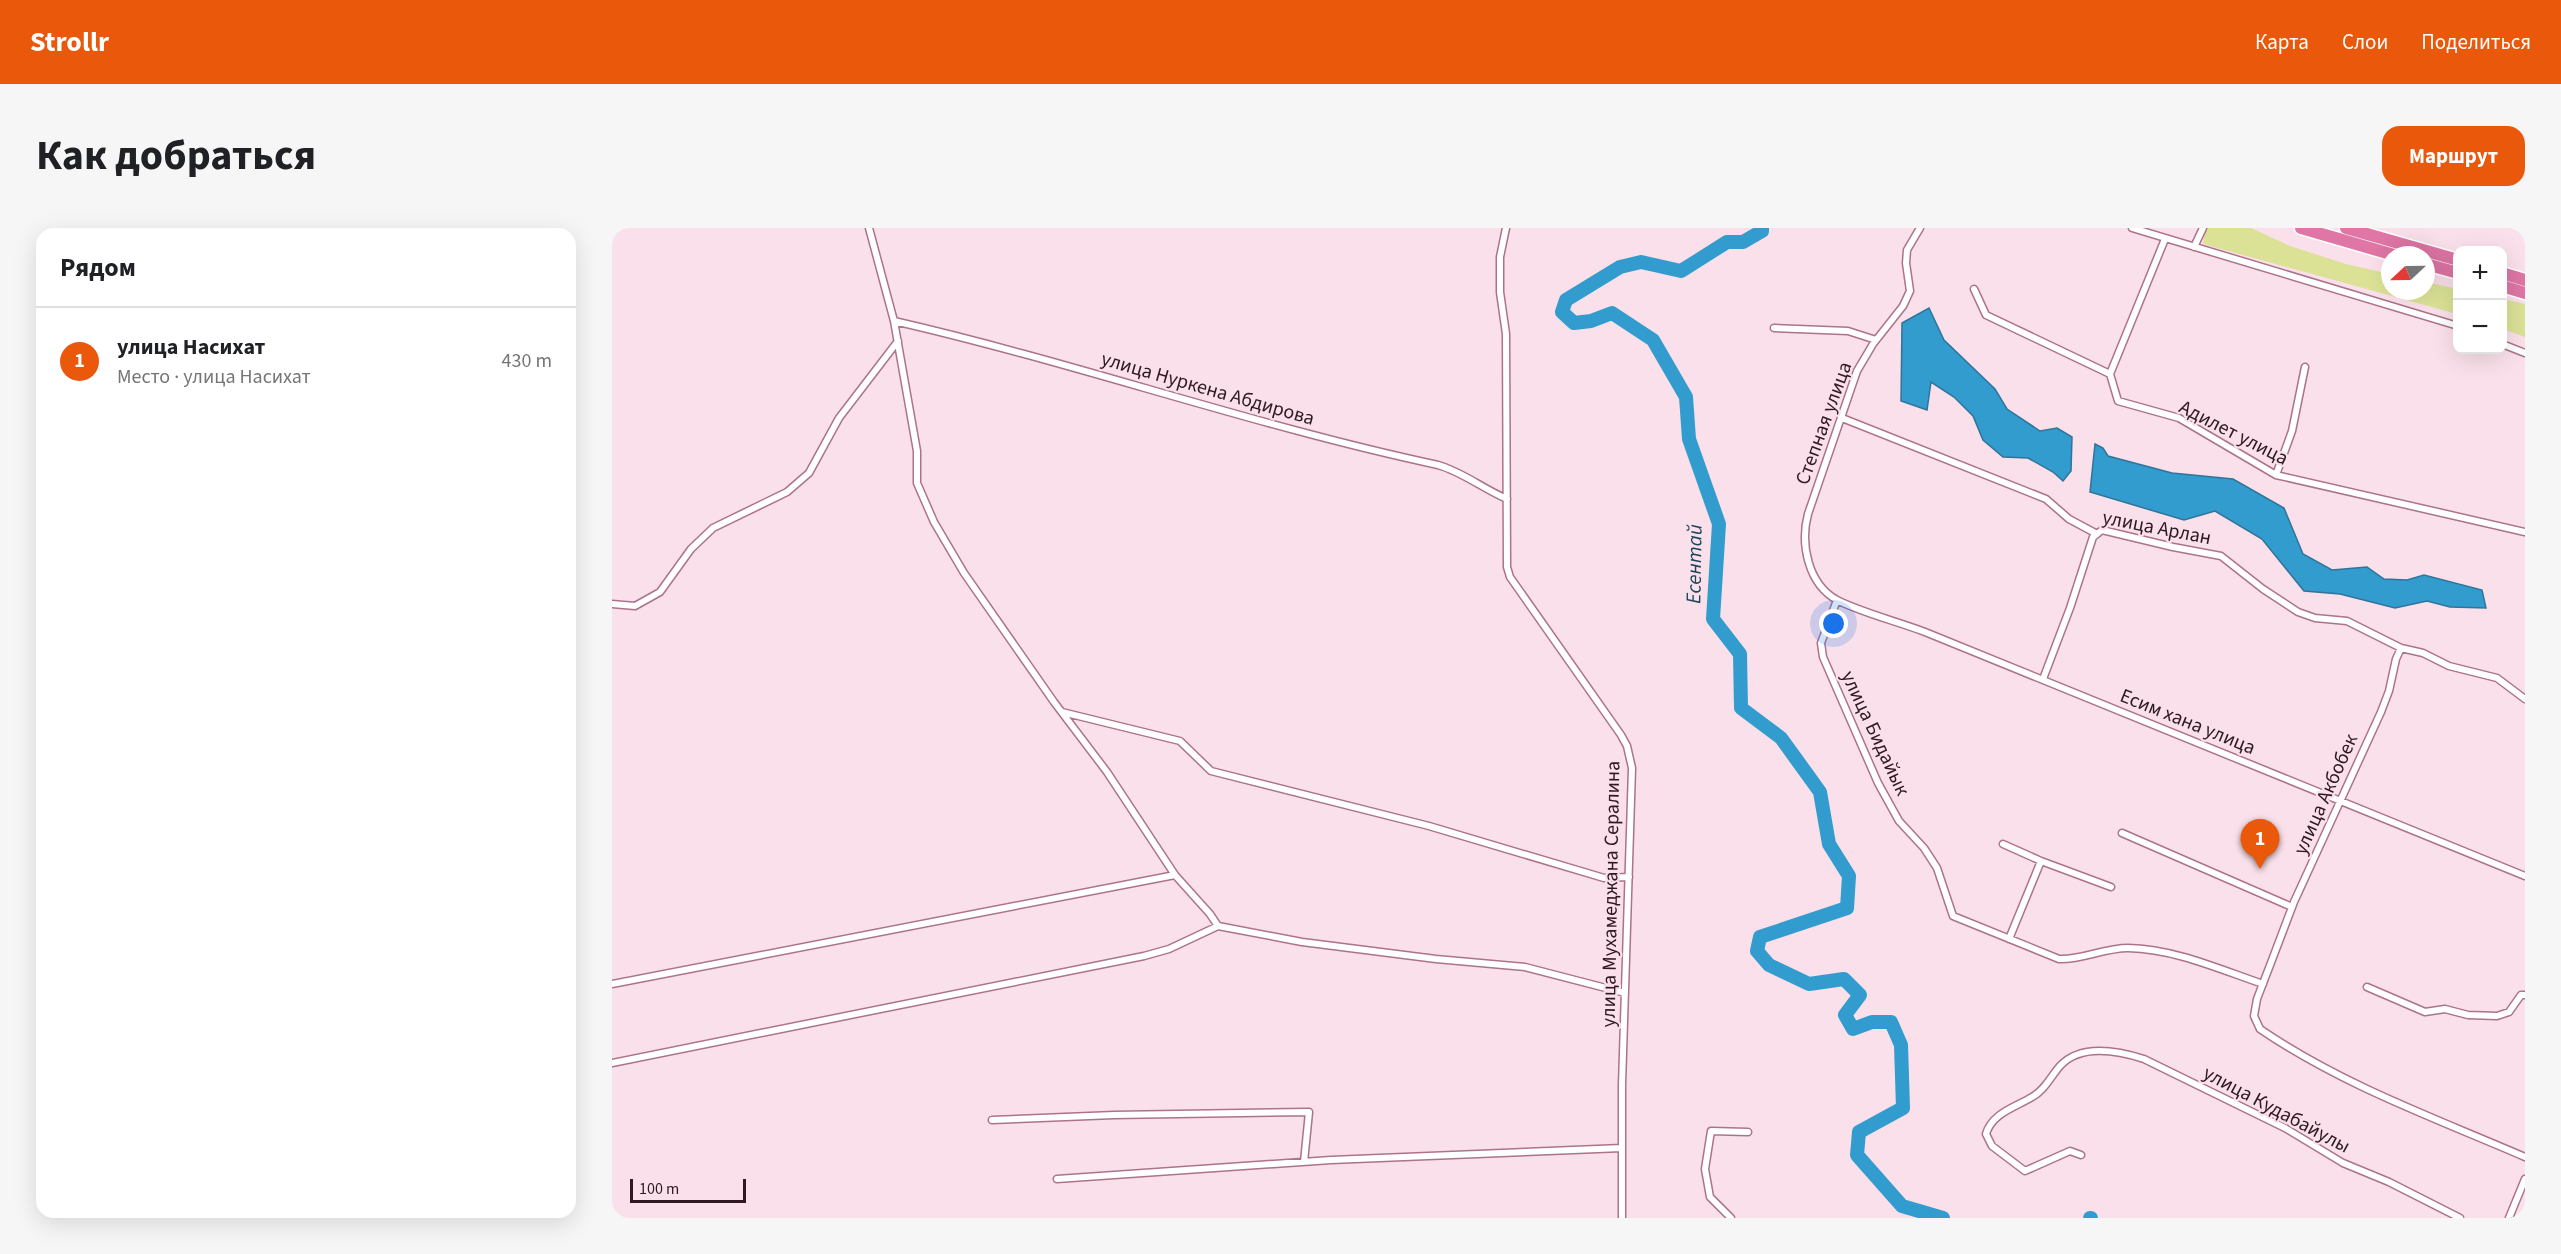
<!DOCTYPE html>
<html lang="ru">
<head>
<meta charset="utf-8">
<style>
	body { margin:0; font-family:"Source Sans 3",sans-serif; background:#f6f6f6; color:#202124 }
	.controls { position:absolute; right:18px; top:18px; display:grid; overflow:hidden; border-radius:12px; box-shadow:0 6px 24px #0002 }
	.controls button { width:54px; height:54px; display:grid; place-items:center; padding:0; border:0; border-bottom:2px solid #e0e0e0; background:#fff; color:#202124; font:30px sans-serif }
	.compass { position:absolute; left:1769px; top:18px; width:54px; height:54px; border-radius:50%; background:#fff; box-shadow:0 6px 24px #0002; rotate:248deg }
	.scale { position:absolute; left:18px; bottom:15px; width:116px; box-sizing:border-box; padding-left:6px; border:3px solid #2e1822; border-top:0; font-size:16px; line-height:21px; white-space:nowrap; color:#2e1822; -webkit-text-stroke:4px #fae0ea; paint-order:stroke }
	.you { position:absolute; left:1222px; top:396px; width:21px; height:21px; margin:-15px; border:4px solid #fff; border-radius:50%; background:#1a73e8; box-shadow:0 0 0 9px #1a73e833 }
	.badge { display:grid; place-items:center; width:39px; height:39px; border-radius:50%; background:#ea580c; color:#fff; font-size:20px; font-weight:700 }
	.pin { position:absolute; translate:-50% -50px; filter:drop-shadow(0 2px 3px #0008) }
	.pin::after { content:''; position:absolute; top:32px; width:21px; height:18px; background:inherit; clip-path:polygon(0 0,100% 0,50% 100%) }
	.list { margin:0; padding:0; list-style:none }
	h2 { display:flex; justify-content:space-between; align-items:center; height:78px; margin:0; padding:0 24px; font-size:26px }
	h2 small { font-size:20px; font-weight:400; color:#757577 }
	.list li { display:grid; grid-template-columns:39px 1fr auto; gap:18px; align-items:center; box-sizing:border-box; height:108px; padding:0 24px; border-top:2px solid #e0e0e0 }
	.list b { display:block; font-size:22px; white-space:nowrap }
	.list p { margin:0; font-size:20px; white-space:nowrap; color:#757577 }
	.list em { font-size:20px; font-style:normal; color:#757577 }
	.map { position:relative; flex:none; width:1913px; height:990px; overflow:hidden; border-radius:18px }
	header { display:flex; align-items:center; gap:36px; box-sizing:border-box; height:84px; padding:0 30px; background:#ea580c; color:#fff }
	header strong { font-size:28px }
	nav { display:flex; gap:33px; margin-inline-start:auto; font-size:21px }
	.intro { display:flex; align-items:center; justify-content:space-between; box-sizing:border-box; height:144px; padding:0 36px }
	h1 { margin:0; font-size:42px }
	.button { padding:15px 27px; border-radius:18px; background:#ea580c; color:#fff; font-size:21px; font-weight:700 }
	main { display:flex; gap:36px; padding:0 36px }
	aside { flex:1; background:#fff; border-radius:18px; box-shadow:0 6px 24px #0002 }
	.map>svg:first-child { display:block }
</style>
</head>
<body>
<header>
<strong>Strollr</strong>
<nav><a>Карта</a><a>Слои</a><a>Поделиться</a></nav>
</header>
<div class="intro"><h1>Как добраться</h1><a class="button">Маршрут</a></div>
<main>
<aside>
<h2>Рядом<small></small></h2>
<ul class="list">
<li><span class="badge">1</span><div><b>улица Насихат</b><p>Место · улица Насихат</p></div><em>430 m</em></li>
</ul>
</aside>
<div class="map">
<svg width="1913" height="990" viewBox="0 0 1913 990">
	<rect width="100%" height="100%" fill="#fae0ea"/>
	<!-- green -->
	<path fill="#dbe296" d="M1593 0H1639L1678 18 1734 36 1778 46V63H1814V54L1845 61V86L1591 16Z
		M1891 71 1913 76V109L1891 101Z"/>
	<!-- water -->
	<path fill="#319ccd" stroke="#30749a" stroke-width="1.5" d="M1317 80 1332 112 1383 161 1395 181 1428 203 1445 200 1460 209 1459 243 1451 253 1441 244 1416 230 1391 229 1371 212 1361 188 1342 169 1319 154 1315 182 1289 173 1290 95Z
		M1483 216 1491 220 1496 228 1560 245 1621 251 1672 280 1691 326 1720 342 1755 339 1772 351 1795 352 1812 347 1870 362 1874 380 1838 379 1815 373 1783 380 1728 366 1692 363 1650 311 1603 283 1572 292 1478 264Z"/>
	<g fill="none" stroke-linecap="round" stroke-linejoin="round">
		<!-- river -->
		<path stroke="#319ccd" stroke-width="14" d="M1150 0V3L1131 14H1115L1069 43 1029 34 1008 39 954 72 950 84 962 95 979 93 1000 85 1041 112 1074 169 1077 211 1107 296 1101 391 1128 426 1129 480 1169 510 1208 564 1217 616 1237 648 1235 680 1148 709 1145 723 1157 737 1197 756 1232 751 1248 767 1233 787 1241 801 1260 794H1279L1289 817 1291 880 1247 904 1245 927 1290 978 1331 990
			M1478 990H1479"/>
		<defs>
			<path id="street" d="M257 0 282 93 305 223V255L322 294 352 345 442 474 495 544 563 647 598 686 606 698 690 714 824 731 913 739 1013 765
				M894 0 888 29V64L894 106 895 339 898 349 1009 507 1015 518 1020 540 1010 857V990
				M1308 0 1295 22 1294 35 1298 63 1291 78 1261 116 1245 143 1196 286C1188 316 1196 356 1225 372 1248 384 1287 394 1313 404L1913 648
				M1520 0 1846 98
				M1582 19 1591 0
				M1362 61 1374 87 1498 146 1506 173 1567 190 1664 247 1913 304
				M282 93C465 135 643 198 826 237 851 244 871 261 895 271
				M1162 100 1236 103 1264 112
				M1890 116 1913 125
				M1498 146 1553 11
				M1230 190 1434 271 1457 291 1485 306 1490 302 1561 319 1609 328 1651 361 1686 384 1703 390 1735 393 1789 420 1811 425 1837 438 1885 450 1913 471
				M1664 247 1680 203 1693 139
				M1225 372 1209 415 1211 429 1266 555 1287 593 1312 620 1325 640 1341 688 1447 731C1470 732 1492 720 1516 720 1563 721 1607 741 1651 756
				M0 376 23 378 48 364 79 321 101 300 175 264 197 245 227 190 286 113
				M1789 420 1784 431 1777 463 1769 484 1682 674 1660 732 1645 771 1642 788 1648 801C1730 857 1823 890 1913 929
				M1431 451 1458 380 1481 309 1485 306
				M450 484 568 513 599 543 817 598 992 650 1017 649
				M1510 605 1680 679
				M1391 616 1429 633
				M1397 711 1429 633 1499 659
				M0 756 563 647
				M1755 759 1813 784 1833 781 1856 787 1885 788 1897 784 1909 767H1913
				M0 835 532 728 557 721 606 698
				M380 892 502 887 697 884 692 934
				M1469 927 1458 923 1413 943 1380 918 1374 906C1380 885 1404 879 1420 869 1433 862 1439 848 1448 838 1469 815 1507 823 1532 831L1673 900 1731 935 1777 954 1848 990
				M445 951 719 932 1010 920
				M1119 990 1098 969 1093 941 1099 903 1136 904
				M1897 990 1913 951"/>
			<path id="highway" d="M1689 0 1782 27
				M1734 0 1846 32
				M1814 36 1846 45
				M1890 45 1913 52
				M1890 58 1913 65"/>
		</defs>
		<!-- street casing -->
		<use href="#street" stroke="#ac738b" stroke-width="9"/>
		<!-- highway casing -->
		<use href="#highway" stroke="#fff" stroke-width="15"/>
		<!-- street -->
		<use href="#street" stroke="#fff" stroke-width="6"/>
		<!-- highway -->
		<use href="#highway" stroke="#df76a5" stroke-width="12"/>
	</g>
	<g text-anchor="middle" stroke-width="4.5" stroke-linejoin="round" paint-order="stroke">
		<!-- street labels -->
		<g font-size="20" fill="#2e1822" stroke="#fae0ea">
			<text transform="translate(596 160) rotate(16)" y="7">улица Нуркена Абдирова</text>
			<text transform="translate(1211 195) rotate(-70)" y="7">Степная улица</text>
			<text transform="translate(1622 204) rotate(27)" y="7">Адилет улица</text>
			<text transform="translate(1545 299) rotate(11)" y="7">улица Арлан</text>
			<text transform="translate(1576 493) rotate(22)" y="7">Есим хана улица</text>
			<text transform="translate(1264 505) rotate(65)" y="7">улица Бидайык</text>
			<text transform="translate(1713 566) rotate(-66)" y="7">улица Акбобек</text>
			<text transform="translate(998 666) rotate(-89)" y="7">улица Мухамеджана Сералина</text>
			<text transform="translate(1665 881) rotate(28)" y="7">улица Кудабайулы</text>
		</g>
		<!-- water labels -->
		<g font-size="21" font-style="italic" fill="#1a455a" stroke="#fae0ea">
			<text transform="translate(1082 336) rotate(-89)" y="7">Есентай</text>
		</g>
	</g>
</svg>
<div class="controls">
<button>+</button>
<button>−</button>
</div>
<svg class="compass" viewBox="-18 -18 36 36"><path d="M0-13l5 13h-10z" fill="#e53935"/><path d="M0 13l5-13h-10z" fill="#757577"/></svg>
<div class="scale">100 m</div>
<div class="you"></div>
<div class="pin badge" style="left:1648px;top:641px">1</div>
</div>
</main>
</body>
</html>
